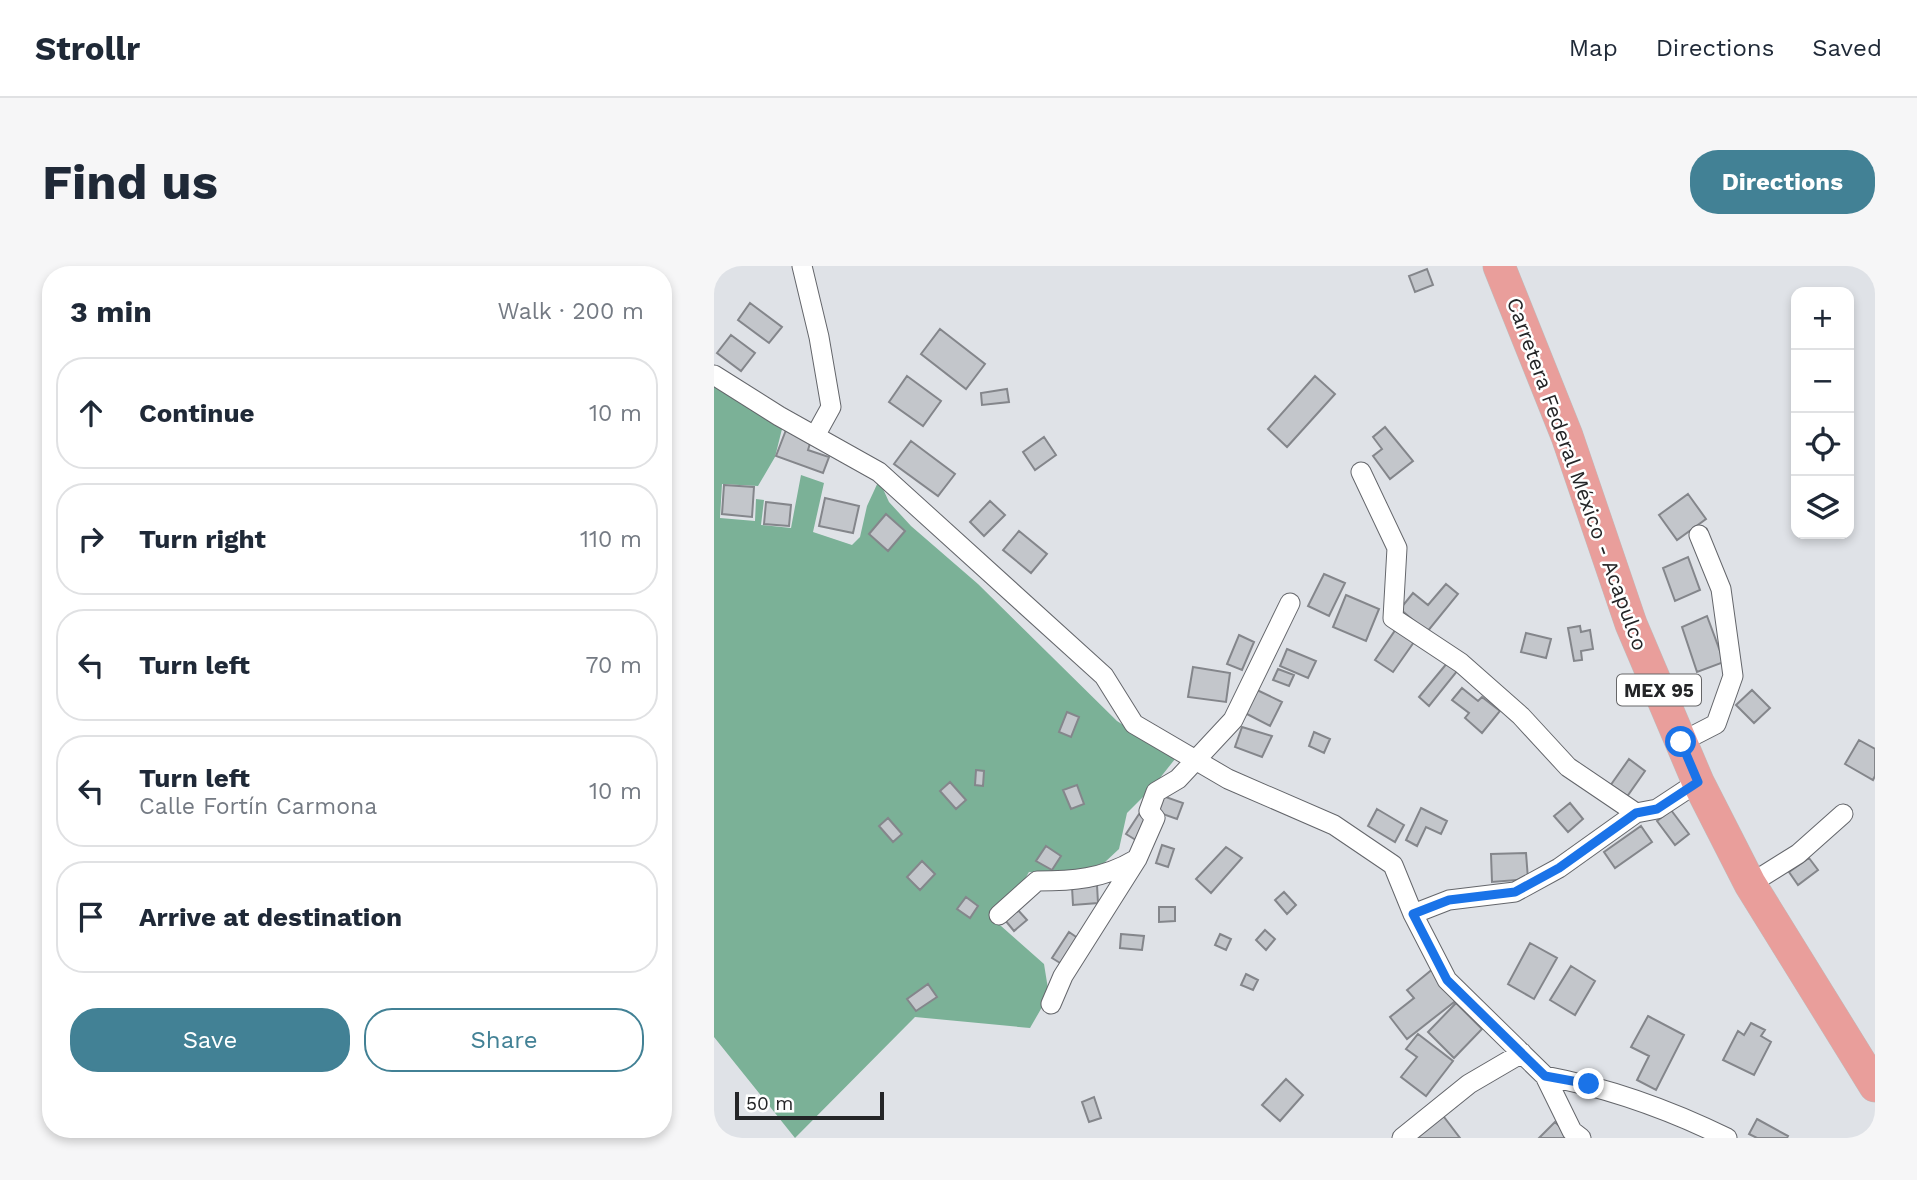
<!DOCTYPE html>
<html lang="en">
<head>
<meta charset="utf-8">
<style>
	body { margin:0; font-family:"Work Sans",sans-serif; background:#f6f6f7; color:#1f2937 }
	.controls { position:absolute; right:21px; top:21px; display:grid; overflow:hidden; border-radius:14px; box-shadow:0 4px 10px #0003 }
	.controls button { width:63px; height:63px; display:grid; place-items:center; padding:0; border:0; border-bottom:2px solid #e0e1e3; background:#fff; color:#1f2937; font:35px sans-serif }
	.scale { position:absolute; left:21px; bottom:18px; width:149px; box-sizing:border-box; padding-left:7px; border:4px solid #242527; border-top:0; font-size:19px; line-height:24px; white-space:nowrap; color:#242527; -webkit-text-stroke:5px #fff; paint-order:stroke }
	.stop { position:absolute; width:21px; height:21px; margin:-16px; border:5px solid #1a73e8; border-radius:50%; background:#fff }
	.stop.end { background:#1a73e8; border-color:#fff; box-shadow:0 2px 7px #0008 }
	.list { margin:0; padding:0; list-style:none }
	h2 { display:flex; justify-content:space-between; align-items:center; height:91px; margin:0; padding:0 28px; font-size:30px }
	h2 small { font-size:23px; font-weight:400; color:#747a83 }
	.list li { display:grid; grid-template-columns:46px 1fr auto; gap:21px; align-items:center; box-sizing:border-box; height:112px; margin:0 14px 14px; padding:0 14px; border:2px solid #e0e1e3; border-radius:28px }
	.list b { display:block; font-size:26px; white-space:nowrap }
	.list p { margin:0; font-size:23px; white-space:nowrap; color:#747a83 }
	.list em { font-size:23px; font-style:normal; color:#747a83 }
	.actions { display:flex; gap:14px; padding:21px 28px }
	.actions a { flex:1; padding:16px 0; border:2px solid #428195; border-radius:28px; text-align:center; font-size:24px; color:#428195 }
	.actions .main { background:#428195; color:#fff }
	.icon { flex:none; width:38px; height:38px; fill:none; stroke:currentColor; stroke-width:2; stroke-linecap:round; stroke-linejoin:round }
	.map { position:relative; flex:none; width:1161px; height:872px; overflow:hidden; border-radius:28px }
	header { display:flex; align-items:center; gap:42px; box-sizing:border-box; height:98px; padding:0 35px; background:#fff; border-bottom:2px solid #e0e1e3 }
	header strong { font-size:33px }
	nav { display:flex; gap:38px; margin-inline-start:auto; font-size:24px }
	.intro { display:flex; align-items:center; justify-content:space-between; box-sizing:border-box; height:168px; padding:0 42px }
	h1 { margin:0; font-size:49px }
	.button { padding:18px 32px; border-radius:28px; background:#428195; color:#fff; font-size:24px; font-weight:700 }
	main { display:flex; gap:42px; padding:0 42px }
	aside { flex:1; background:#fff; border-radius:28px; box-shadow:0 4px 10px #0003 }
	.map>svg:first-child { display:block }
</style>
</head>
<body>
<header>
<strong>Strollr</strong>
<nav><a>Map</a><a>Directions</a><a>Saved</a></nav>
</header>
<div class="intro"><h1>Find us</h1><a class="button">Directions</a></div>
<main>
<aside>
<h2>3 min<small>Walk · 200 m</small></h2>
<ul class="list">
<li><svg class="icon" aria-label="ahead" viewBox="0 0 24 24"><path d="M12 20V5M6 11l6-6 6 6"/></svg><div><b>Continue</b></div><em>10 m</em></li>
<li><svg class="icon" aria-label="right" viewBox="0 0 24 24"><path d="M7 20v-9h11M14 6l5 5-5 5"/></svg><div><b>Turn right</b></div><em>110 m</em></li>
<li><svg class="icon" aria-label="left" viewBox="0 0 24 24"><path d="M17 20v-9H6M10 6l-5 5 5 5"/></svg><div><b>Turn left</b></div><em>70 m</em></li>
<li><svg class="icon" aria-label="left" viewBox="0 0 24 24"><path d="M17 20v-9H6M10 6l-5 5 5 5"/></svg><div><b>Turn left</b><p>Calle Fortín Carmona</p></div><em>10 m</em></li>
<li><svg class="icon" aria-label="arrive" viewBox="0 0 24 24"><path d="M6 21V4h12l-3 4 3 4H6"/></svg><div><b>Arrive at destination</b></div></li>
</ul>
<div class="actions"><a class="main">Save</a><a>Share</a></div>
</aside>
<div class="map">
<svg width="1161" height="872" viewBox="0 0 1161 872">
	<rect width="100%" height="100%" fill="#dfe2e7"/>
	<!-- forest -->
	<path fill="#7bb197" d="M0 112 70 155 61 191 44 220 8 218 6 252 41 255 42 233 50 234 47 259 77 262 87 209 110 217 99 266 138 279 146 271 153 240 165 214 175 236 197 260 264 318 403 455 461 493 438 522 413 547 405 583 390 597 352 609 315 606 301 630 278 652 330 698 335 729 316 762 201 751 81 872 0 771Z"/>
	<!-- building -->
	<path fill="#c3c6cb" stroke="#84868b" stroke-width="2" d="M713 3 719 19 701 26 695 10Z
		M36 37 68 61 55 77 24 54Z
		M226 63 271 98 252 123 207 88Z
		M17 69 41 87 27 105 3 87Z
		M193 110 227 135 209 160 175 136Z
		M601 110 621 128 573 181 554 163Z
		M293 123 295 136 268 139 267 127Z
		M671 161 699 195 676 213 659 190 668 183 659 171Z
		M72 164 97 174 94 184 115 191 109 207 62 190Z
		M330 171 342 189 321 204 309 186Z
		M197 175 241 208 224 230 180 198Z
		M10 219 40 221 38 251 8 248Z
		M974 228 992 253 963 274 945 249Z
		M111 232 145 240 139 267 105 260Z
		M276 235 291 249 270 270 256 256Z
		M52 236 77 239 75 260 50 258Z
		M172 248 191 265 174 285 155 268Z
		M305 265 333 288 317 307 289 284Z
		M974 291 986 324 961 335 949 302Z
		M610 308 631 317 615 350 594 340Z
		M732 318 744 328 713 366 686 343 699 327 714 339Z
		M632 329 665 343 652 375 619 361Z
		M993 350 1010 396 983 406 968 361Z
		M866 360 867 366 876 364 879 383 867 385 868 394 860 395 854 362Z
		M682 363 700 376 679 406 661 394Z
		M812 367 837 373 832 392 807 386Z
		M525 369 540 376 528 404 513 398Z
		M573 383 602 395 594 412 566 400Z
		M734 396 744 404 715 440 705 431Z
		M479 401 516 407 512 436 474 431Z
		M564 403 580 409 575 420 559 414Z
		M748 422 764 435 768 431 786 445 768 467 751 452 755 447 738 434Z
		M543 424 568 436 556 460 531 447Z
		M1038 424 1056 442 1040 457 1022 439Z
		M353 446 365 451 357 471 345 466Z
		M528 461 558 470 548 491 521 481Z
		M600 466 616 473 610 487 595 480Z
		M1145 474 1161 483V510L1159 514 1131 498Z
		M915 493 931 505 912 532 896 520Z
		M262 504 270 505 269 520 261 519Z
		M236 516 252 534 242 543 226 525Z
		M363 519 370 538 357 543 349 524Z
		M446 529 469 537 463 553 440 545Z
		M856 537 869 553 854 566 840 550Z
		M707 542 733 555 727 568 712 561 703 580 692 574Z
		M663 543 690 559 681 576 654 560Z
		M957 544 975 568 961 579 943 555Z
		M427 545 440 553 425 576 412 568Z
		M174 552 188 568 179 576 165 560Z
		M927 560 938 576 901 602 890 586Z
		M448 579 460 583 454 601 442 597Z
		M332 580 347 590 338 604 322 595Z
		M512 581 528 592 497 627 482 613Z
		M812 587 814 613 778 616 777 588Z
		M1095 592 1104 604 1084 619 1075 606Z
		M208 595 221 608 206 624 193 611Z
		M383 619 384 637 359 639 358 621Z
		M570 626 582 639 573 648 561 634Z
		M252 631 264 640 256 652 243 643Z
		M445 641H461V655L445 656Z
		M303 643 313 654 300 665 291 654Z
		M551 664 561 673 552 684 542 674Z
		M355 666 368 675 351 700 338 692Z
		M407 668 430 670 428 684 406 682Z
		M506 668 517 673 512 684 501 679Z
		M816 677 843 692 820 733 794 718Z
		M857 700 881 715 861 749 836 734Z
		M720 702 744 733 693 773 676 751 700 732 693 724Z
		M532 708 544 714 539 724 527 719Z
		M214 718 223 731 202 745 193 733Z
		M742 737 768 763 740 792 714 766Z
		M934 750 970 769 942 824 923 814 935 790 917 781Z
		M1037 757 1051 764 1047 770 1057 776 1040 809 1009 794 1024 765 1030 769Z
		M704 768 739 795 712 830 687 811 703 791 692 783Z
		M572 813 589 829 566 855 548 839Z
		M380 831 387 852 375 856 368 836Z
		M727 847 746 872H697Z
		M1043 853 1074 870 1073 872H1043L1035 868Z
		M841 856 858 872H825Z"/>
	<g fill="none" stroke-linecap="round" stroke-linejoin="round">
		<defs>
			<path id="minor" d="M88 0 105 71 117 141 101 170
				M0 109 65 150 165 206 390 410 420 458 514 513 620 559 679 599 699 648 733 714 831 810 858 865 867 872
				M647 206 683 282 679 352 747 397 807 450 854 501 922 547
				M967 476 1002 458 1019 410 1007 323 985 269
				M1036 618 1084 588 1129 548
				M699 648 735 634 801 626 845 602 922 547 943 543 984 516
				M285 649 323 615C358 615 389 613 421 594
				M337 738 349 710 423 593 441 552 435 545 442 526 464 513 519 454 576 337
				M831 810C895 822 956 844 1013 872
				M688 872 755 818 808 787"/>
			<path id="primary" d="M785 0 853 170 917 358 984 516 1036 618 1161 820"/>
		</defs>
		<!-- minor casing -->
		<use href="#minor" stroke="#64666b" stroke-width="21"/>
		<!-- primary casing -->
		<use href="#primary" stroke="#bdbebe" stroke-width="33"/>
		<!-- minor -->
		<use href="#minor" stroke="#fff" stroke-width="19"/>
		<!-- primary -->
		<use href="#primary" stroke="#e99e9b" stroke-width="32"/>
	</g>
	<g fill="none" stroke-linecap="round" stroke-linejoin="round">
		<!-- route -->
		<path stroke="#1a73e8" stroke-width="9" d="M875 818 831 810 733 714 699 648 735 634 801 626 845 602 922 547 943 543 984 516 967 476"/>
	</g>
	<g text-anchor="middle" stroke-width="5" stroke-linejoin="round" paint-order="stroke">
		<!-- shield labels -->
		<rect fill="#fff" stroke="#666668" stroke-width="2" x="903" y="408.5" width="84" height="31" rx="5"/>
		<g font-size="19" font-weight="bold" fill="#242527">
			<text x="945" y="431">MEX 95</text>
		</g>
		<!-- street labels -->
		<g font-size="21" fill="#242527" stroke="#fff">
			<text transform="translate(863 208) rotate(70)" y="7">Carretera Federal México - Acapulco</text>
		</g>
	</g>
</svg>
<div class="controls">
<button>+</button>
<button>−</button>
<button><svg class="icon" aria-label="locate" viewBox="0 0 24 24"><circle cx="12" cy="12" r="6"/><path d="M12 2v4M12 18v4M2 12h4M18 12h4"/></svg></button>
<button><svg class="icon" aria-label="layers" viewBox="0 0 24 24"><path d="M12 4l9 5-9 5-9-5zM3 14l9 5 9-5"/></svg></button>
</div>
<div class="scale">50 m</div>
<div class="stop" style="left:967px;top:476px"></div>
<div class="stop end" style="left:875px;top:818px"></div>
</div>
</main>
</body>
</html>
